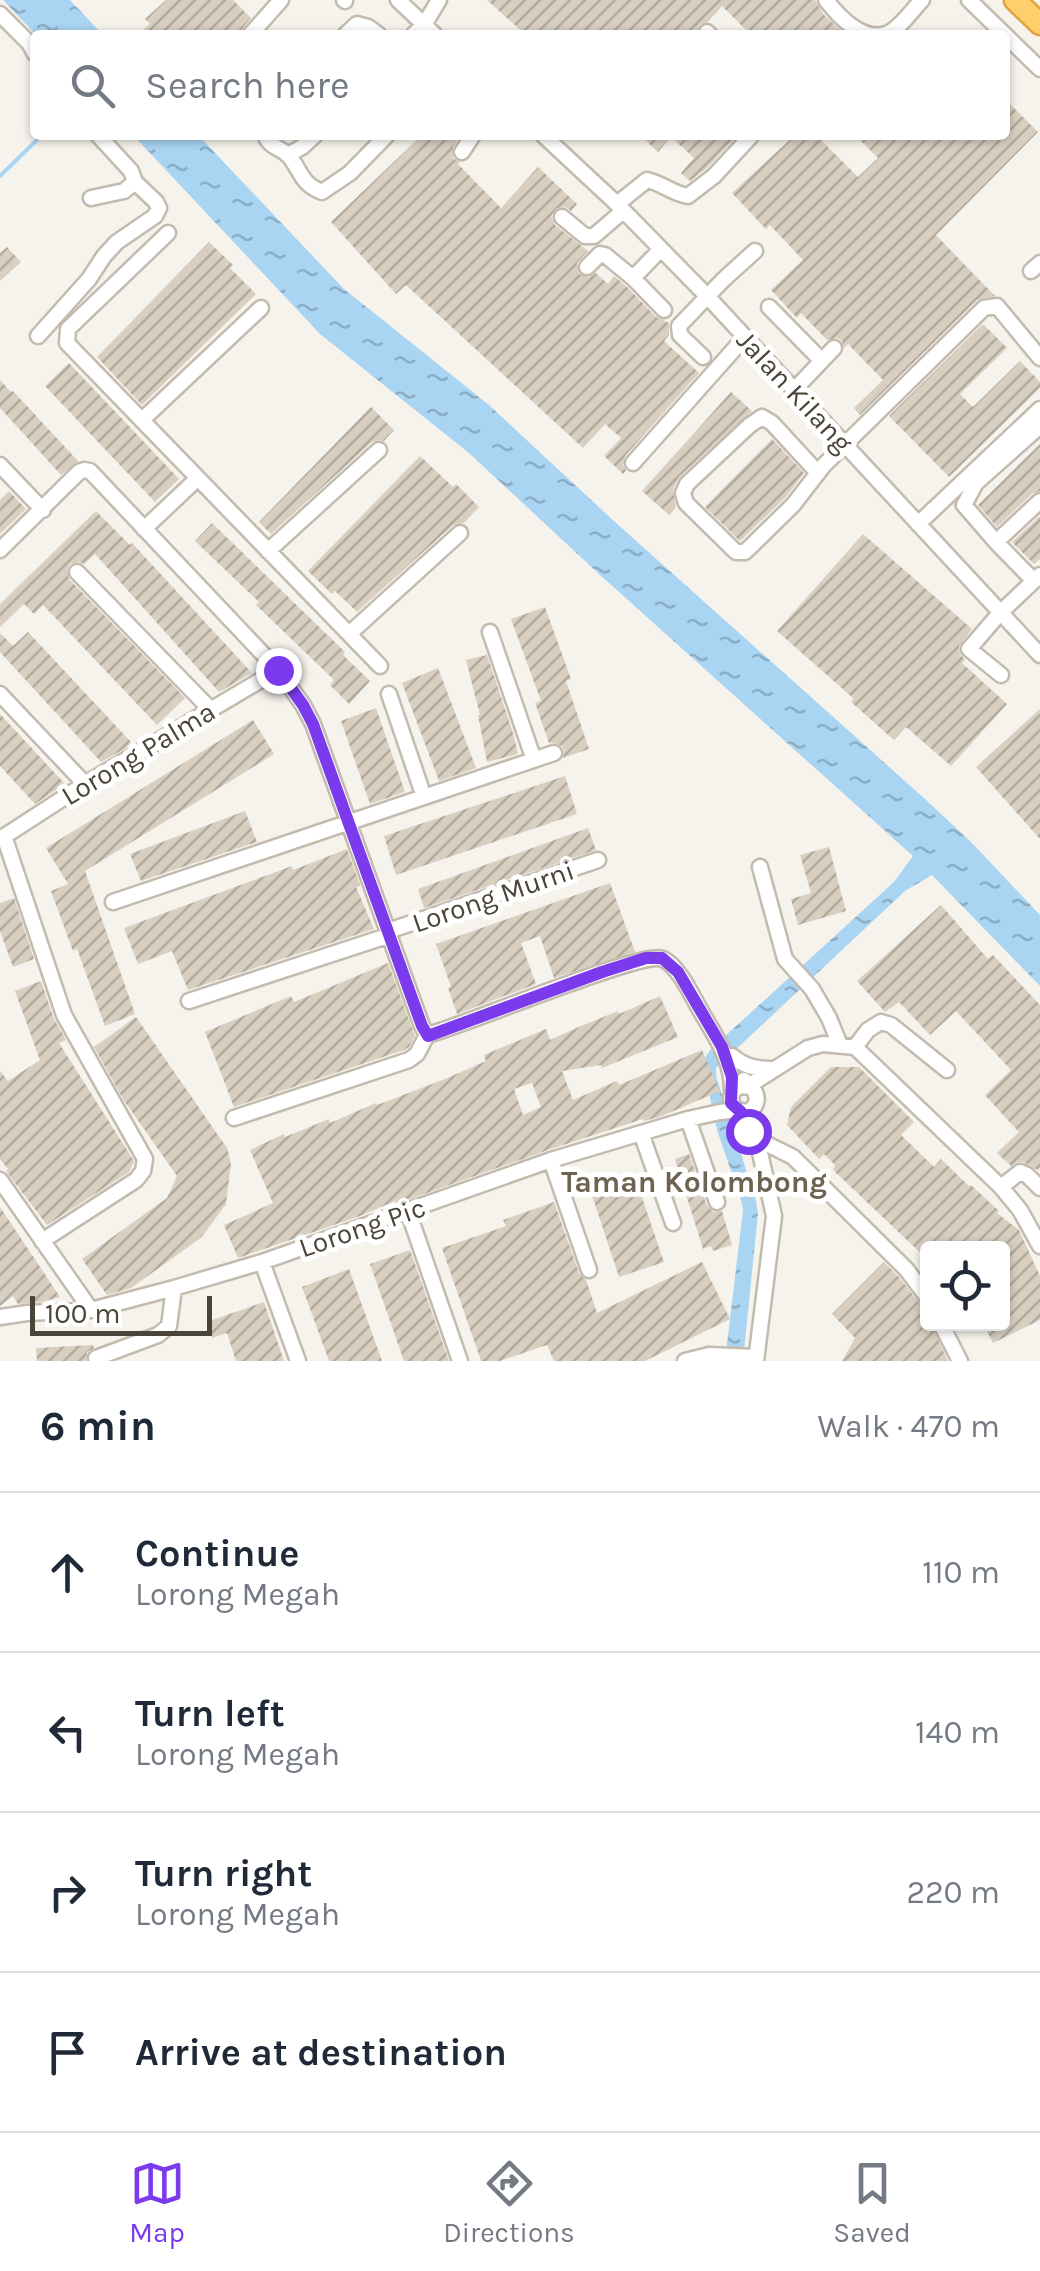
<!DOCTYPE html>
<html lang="en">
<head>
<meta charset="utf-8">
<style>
	body { margin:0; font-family:Karla,sans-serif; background:#f2f2f3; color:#1f2937 }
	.controls { position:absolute; right:30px; bottom:30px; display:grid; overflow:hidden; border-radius:10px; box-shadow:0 2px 8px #0004 }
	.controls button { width:90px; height:90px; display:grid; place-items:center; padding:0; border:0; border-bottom:2px solid #e0e1e3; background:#fff; color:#1f2937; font:50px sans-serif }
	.scale { position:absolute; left:30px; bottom:25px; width:182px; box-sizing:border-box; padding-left:10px; border:5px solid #4b4439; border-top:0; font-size:28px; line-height:35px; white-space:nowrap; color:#4b4439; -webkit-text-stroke:8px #fff; paint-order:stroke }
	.stop { position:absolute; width:30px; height:30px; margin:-22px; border:8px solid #7c3aed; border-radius:50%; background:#fff }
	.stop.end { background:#7c3aed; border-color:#fff; box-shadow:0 2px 10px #0008 }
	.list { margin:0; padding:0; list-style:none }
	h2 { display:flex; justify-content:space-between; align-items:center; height:130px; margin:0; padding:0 40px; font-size:42px }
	h2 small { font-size:32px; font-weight:400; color:#747a83 }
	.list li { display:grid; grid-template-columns:65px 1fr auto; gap:30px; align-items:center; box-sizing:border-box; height:160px; padding:0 40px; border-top:2px solid #e0e1e3 }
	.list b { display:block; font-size:38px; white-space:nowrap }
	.list p { margin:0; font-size:32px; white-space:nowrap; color:#747a83 }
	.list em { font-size:32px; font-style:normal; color:#747a83 }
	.icon { flex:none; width:55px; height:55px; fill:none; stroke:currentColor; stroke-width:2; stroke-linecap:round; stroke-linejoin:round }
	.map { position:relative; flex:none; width:1040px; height:1361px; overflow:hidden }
	.search { position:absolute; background:#fff; box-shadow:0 2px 8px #0004; left:30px; right:30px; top:30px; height:110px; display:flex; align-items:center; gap:25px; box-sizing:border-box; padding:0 35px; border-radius:10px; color:#747a83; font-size:38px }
	.sheet { height:770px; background:#fff }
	nav { display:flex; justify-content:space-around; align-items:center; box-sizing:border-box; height:140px; border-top:2px solid #e0e1e3; background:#fff; font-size:28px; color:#747a83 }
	nav a { display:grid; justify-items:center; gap:5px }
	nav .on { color:#7c3aed }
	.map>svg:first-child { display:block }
</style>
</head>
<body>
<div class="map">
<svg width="1040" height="1361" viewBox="0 0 1040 1361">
	<defs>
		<pattern id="water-ripples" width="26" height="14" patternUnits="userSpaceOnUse" patternTransform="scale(2.5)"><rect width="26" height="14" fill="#a9d4f2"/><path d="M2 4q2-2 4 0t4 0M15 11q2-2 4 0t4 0" fill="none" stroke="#8caec5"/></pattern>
		<pattern id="building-hatch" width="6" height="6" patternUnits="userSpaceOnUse" patternTransform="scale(2.5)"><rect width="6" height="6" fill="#d8cfc1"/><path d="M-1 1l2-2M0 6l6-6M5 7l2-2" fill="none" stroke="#b1aa9e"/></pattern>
	</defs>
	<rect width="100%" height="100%" fill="#f6f3ec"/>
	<!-- water -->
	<path fill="url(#water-ripples)" d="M3 0H70L103 35H36Z
		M133 135H198L344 289 489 405 615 522 925 799 974 845 1040 915V986L932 875 905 891 716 1068V1076L756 1201 758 1213 743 1361H725L743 1210 742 1203 717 1130 705 1074 706 1056 712 1048 894 882 913 856 599 574 469 453 320 334Z"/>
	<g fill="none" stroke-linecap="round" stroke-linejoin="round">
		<!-- stream -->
		<path stroke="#a9d4f2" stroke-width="4" d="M0 176 42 135"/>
	</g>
	<!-- building -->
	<path fill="url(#building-hatch)" fill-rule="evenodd" d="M166 0H233L251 18 242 29 240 35H149L144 29 150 24 145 19Z
		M487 0H815L823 14 846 35H751L722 6 708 22 699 25 696 35H526Z
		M1005 99 1038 132 936 235 995 296 977 300 860 415 854 408 883 380 848 344 844 348 842 341 837 338 827 340 801 313 797 318 771 290 803 260 770 225 766 229 732 193 795 135H816L858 177 878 158 855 135H1005Z
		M422 135H460L453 147V158L460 162 458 164 501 208 538 167 577 204 571 211 565 207 557 208 551 216 555 225 588 251 577 263 579 274 589 277 596 273 608 284 614 276 626 286 656 317 669 323V335L664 341 699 373 625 456 623 465 626 471 623 474 604 456 621 438 605 424 583 448 406 285 396 294 331 222Z
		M640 135H738L707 168 690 181 681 173 694 158 671 137 658 152Z
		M209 242 233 265 230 268 256 294 142 405 97 357Z
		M7 247 21 262 0 281V253Z
		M983 324 1007 348 960 394 973 407 1020 361 1040 382V388L949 477 889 416Z
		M69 363 179 479 155 502 45 386Z
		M0 380 11 392 13 391 78 461 61 475 0 408Z
		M731 392 752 411 679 477 673 490 676 507 669 515 642 491Z
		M371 407 394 430 384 441 378 440 372 442 271 534 259 522Z
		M772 439 804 473 785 498 740 541 705 507Z
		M1040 444V491L1033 493 997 527 978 505Z
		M420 456 453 487 456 484 479 507 464 523 453 525 357 612 335 591 332 594 308 571Z
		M9 491 26 509 0 534V500Z
		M96 511 130 545 132 543 252 673 219 692 95 554 84 564 79 562 70 564 67 570 69 579 185 698 157 725 43 605 34 614 24 604 0 627V604Z
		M1040 516V559L1034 564 1012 542Z
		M212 523 345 652 343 655 370 681 349 704 330 685 334 680 256 605 259 602 195 541Z
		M863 534 972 629 959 646 960 654 965 660 962 663 1007 704 951 766 906 727 894 740 851 702 854 699 777 631Z
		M545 607 571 679 566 681 589 749 563 758 564 751 562 746 555 743H549L535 703 541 701 511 619Z
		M28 632 131 742 126 748 101 762 0 652V633L13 646Z
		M487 655 513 733 518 754 487 762 478 715H480L466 660Z
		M438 668 476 768 439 781 402 683Z
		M376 708 405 792 370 804 341 721Z
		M1040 709V839L976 767Z
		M0 714 65 784 35 804 0 766Z
		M253 720 274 754 85 871 135 1014 105 1026 77 949 73 951 51 891 68 884 46 848Z
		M565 776 577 814 396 875 384 836Z
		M245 811 257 842 141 881 130 854Z
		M588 828 596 850 424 908 418 889Z
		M829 847 846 911 798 925 791 899 811 893 800 855Z
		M347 849 360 885 356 887 374 929 188 990 172 951 138 964 124 928 292 866 293 870Z
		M610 883 635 952 554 978 540 936 521 943 536 984 457 1014 448 988 451 987 436 944Z
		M14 898 34 959 13 967 0 931V903Z
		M941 905 988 959 993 955 1040 1005V1168L1038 1170 1023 1162H1018L1011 1166 997 1153 1019 1132 985 1095 1011 1070 956 1011 930 1035 899 1002 885 1012 857 981Z
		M388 963 415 1036 409 1047 404 1050 234 1107 205 1032 291 996 294 1002Z
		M41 981 54 1019 66 1040 59 1043 134 1161 129 1172 47 1225 6 1171 8 1169 0 1159V1071L8 1081 40 1060 15 991Z
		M660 996 678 1037 602 1068 601 1065 562 1071 573 1100 617 1081 619 1085 702 1050 720 1091 662 1116 644 1121 643 1119 548 1150 396 1204 395 1201 360 1216 238 1258 224 1225 273 1203 250 1150 284 1134 285 1137 329 1119 330 1123 376 1103 377 1105 445 1079 486 1061 484 1055 546 1029 550 1040 581 1026 618 1011 619 1014ZM532 1083 541 1107 523 1115 514 1089Z
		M136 1017 227 1148 231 1164 226 1204 202 1237 131 1288 107 1295 82 1259 167 1198 177 1176 123 1099 94 1047Z
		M831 1067H859L914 1122 901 1135 934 1167 941 1159 969 1186 971 1185 999 1211 997 1213 1019 1230 1040 1276V1320L993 1343 983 1324H1002V1248H928V1260L833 1170 835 1165 824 1154 819 1159 787 1125 791 1107Z
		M689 1154 707 1206 714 1212 722 1211 732 1245 713 1251 711 1246 703 1249 675 1159Z
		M636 1180 664 1262 619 1277 592 1195Z
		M554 1202 579 1273 586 1280 597 1313 702 1262 730 1319 645 1361H554L547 1345 500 1361H481L442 1248 506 1226 503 1220Z
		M0 1207 60 1297 42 1302 18 1304 13 1296 0 1306Z
		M410 1250 421 1281 449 1361H404L370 1264Z
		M884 1262 898 1276 920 1304 928 1308V1324H931L948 1361H842L855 1338 832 1314Z
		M349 1269 382 1361H329L302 1287Z
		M264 1302 284 1361H236L227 1333 212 1338 207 1322Z
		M93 1345 94 1348 87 1352 86 1361H37L36 1348Z"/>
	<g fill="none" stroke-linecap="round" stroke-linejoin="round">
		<defs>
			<path id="minor" d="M344 0 345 1
				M398 0 435 35
				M826 0C839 17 863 42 886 34 900 29 912 10 922 0
				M969 0 1040 69
				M0 14 29 43 35 54
				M707 32 710 35
				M250 35 281 0
				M345 35 357 24 368 27 379 35
				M413 35 424 25 439 0
				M265 135C270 148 280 147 289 156 302 172 300 183 322 192L350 173 387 135
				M543 135 617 204 707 296 1040 655
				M462 152 473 135
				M288 155 302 147 315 135
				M91 198 124 191 135 182 131 171 98 135
				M617 204 647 180C662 183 673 194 688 196L714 176 752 135
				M562 217 585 236H594L623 211
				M168 233 68 329 67 343 380 666
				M587 267 600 254 605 255 633 278 661 249
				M1031 271 1040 263
				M633 278 664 310
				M769 307 821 360
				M38 336 89 279 104 256 117 242 155 216 159 208 156 202 135 182
				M703 357 680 335 679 326 723 280 755 251
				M795 389 834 348
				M142 420 261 308
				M1040 426 976 483 964 505 996 542 1040 501
				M633 463 745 337
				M0 465 43 510
				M818 473 772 423 762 417 750 425 687 484 683 493 686 503 736 552H745L793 505 824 465 984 308 997 306 1040 358
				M918 524 1040 409
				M144 529 198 478
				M996 542 1034 581
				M0 550 79 472 84 470 90 471 278 670 303 705 313 724 422 1026 427 1035C464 1026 641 950 663 959 679 966 694 1000 703 1015 718 1040 733 1063 732 1093
				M268 551 379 450
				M77 572 211 710
				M490 632 534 760
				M349 634 460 533
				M1001 675 969 649 1000 613 1040 575
				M0 694 85 784
				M389 694 424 797
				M4 836 64 1015 145 1159 143 1171 136 1180 42 1241
				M0 839 85 784 278 670
				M760 867 785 959 812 989 829 1018 840 1045
				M113 902 554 753
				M388 931 598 860
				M189 1001 390 935
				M855 1047 868 1030 881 1022 891 1025 947 1070
				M732 1056C744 1066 755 1069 771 1069
				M744 1080 748 1086 808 1048 823 1044 855 1047 1001 1187 1020 1210 1040 1246
				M741 1111 748 1131 757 1139 774 1216 756 1361
				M234 1118 409 1060 417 1054 427 1035
				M688 1119 717 1202
				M641 1133 673 1223
				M757 1139 793 1157 906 1269 928 1298
				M551 1160 589 1270
				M0 1180 91 1310
				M1001 1187 1020 1172 1027 1175 1040 1188
				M408 1211 460 1361
				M262 1262 298 1361
				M0 1317 27 1313 91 1310 174 1288 262 1262 551 1160 688 1119 720 1112 737 1110 747 1112C758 1107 760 1096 751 1087L740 1086C730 1091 728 1102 737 1110
				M941 1324 960 1361
				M96 1358 158 1335 169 1326 174 1288
				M685 1361 709 1355 756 1357"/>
			<path id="highway" d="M1015 0 1040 24"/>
		</defs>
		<!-- minor casing -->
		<use href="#minor" stroke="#c2bbae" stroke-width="19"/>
		<!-- highway casing -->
		<use href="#highway" stroke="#e0a43c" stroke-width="25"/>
		<!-- minor -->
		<use href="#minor" stroke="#fff" stroke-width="14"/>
		<!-- highway -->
		<use href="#highway" stroke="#ffcf6e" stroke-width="20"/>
	</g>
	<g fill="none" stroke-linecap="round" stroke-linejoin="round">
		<!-- route -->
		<path stroke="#7c3aed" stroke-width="12" d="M278 670 303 705 313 724 422 1026 428 1036 602 972 646 958H662L678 972 722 1047 732 1077 731 1103 741 1112 748 1131"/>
	</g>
	<g text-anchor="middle" stroke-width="10" stroke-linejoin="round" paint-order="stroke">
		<!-- street labels -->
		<g font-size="28" fill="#4b4439" stroke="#fff">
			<text transform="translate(795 391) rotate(47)" y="10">Jalan Kilang</text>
			<text transform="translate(138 753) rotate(-31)" y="10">Lorong Palma</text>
			<text transform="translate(493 896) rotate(-19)" y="10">Lorong Murni</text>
			<text transform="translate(362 1227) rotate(-19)" y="10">Lorong Pic</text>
		</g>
		<!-- neighbourhood labels -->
		<g font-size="30" font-weight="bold" fill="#6e6250" stroke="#fff">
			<text x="694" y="1192">Taman Kolombong</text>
		</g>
	</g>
</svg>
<div class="controls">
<button><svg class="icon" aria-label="locate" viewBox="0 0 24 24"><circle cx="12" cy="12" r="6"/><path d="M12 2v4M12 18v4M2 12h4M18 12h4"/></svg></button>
</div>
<div class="scale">100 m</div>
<div class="stop" style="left:748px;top:1131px"></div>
<div class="stop end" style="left:278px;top:670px"></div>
<div class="search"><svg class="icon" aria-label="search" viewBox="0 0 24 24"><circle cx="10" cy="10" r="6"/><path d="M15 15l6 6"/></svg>Search here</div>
</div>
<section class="sheet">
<h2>6 min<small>Walk · 470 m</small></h2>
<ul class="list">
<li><svg class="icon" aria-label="ahead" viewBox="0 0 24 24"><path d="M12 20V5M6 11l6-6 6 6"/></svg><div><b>Continue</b><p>Lorong Megah</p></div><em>110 m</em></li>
<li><svg class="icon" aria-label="left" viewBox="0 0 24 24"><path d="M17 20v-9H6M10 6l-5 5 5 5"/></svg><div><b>Turn left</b><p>Lorong Megah</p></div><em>140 m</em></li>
<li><svg class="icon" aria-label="right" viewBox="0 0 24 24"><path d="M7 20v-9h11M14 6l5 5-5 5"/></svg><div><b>Turn right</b><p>Lorong Megah</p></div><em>220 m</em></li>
<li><svg class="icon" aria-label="arrive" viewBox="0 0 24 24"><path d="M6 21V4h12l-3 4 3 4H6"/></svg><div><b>Arrive at destination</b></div></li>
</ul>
</section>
<nav>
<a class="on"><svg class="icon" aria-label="map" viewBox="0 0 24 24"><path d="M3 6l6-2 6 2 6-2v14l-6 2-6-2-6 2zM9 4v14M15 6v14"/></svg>Map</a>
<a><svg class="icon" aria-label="directions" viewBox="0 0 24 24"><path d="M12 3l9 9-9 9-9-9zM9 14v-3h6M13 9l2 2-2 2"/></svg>Directions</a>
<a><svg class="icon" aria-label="saved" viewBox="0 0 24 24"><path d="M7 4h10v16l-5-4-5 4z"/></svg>Saved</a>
</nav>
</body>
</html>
